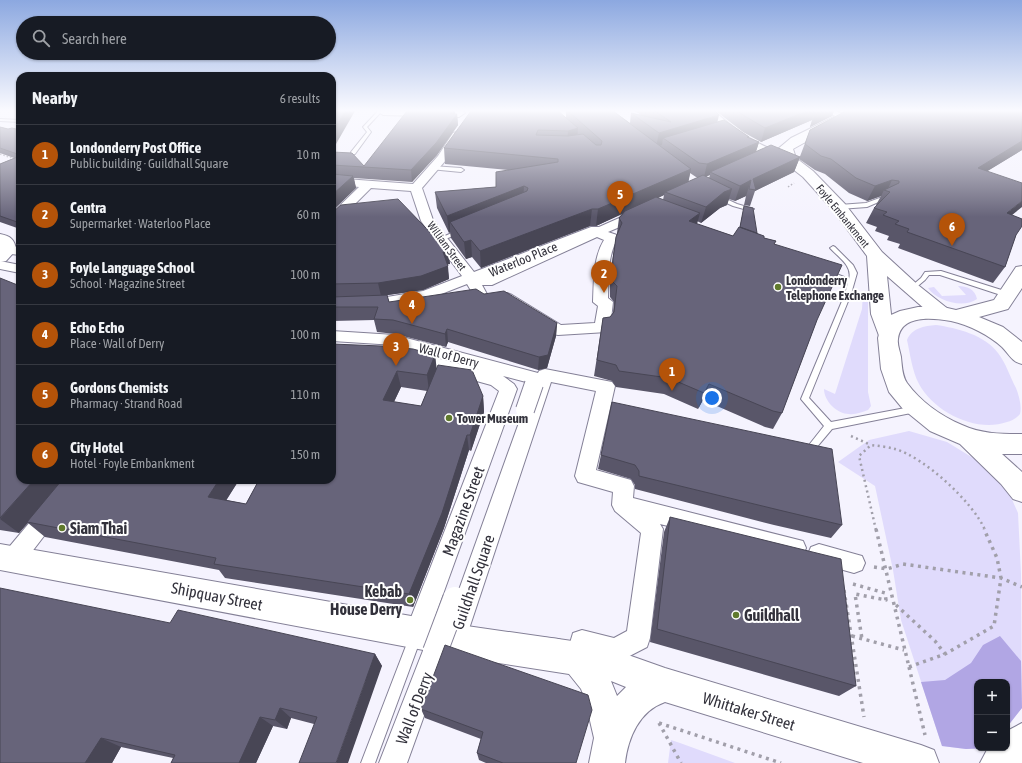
<!DOCTYPE html>
<html lang="en">
<head>
<meta charset="utf-8">
<style>
	body { margin:0; font-family:"Asap Condensed",sans-serif; background:#20242c; color:#f1f3f6 }
	.controls { position:absolute; right:12px; bottom:12px; display:grid; overflow:hidden; border-radius:8px; box-shadow:0 1px 3px #0004 }
	.controls button { width:36px; height:36px; display:grid; place-items:center; padding:0; border:0; border-bottom:1px solid #363941; background:#171b24; color:#f1f3f6; font:20px sans-serif }
	.you { position:absolute; left:712px; top:398px; width:14px; height:14px; margin:-10px; border:3px solid #fff; border-radius:50%; background:#1a73e8; box-shadow:0 0 0 6px #1a73e833 }
	.badge { display:grid; place-items:center; width:26px; height:26px; border-radius:50%; background:#b45309; color:#fff; font-size:13px; font-weight:700 }
	.pin { position:absolute; translate:-50% -33px; filter:drop-shadow(0 1px 2px #0008) }
	.pin::after { content:''; position:absolute; top:21px; width:14px; height:12px; background:inherit; clip-path:polygon(0 0,100% 0,50% 100%) }
	.list { margin:0; padding:0; list-style:none }
	h2 { display:flex; justify-content:space-between; align-items:center; height:52px; margin:0; padding:0 16px; font-size:17px }
	h2 small { font-size:13px; font-weight:400; color:#9ea1a6 }
	.list li { display:grid; grid-template-columns:26px 1fr auto; gap:12px; align-items:center; box-sizing:border-box; height:60px; padding:0 16px; border-top:1px solid #363941 }
	.list b { display:block; font-size:15px; white-space:nowrap }
	.list p { margin:0; font-size:13px; white-space:nowrap; color:#9ea1a6 }
	.list em { font-size:13px; font-style:normal; color:#9ea1a6 }
	.icon { flex:none; width:22px; height:22px; fill:none; stroke:currentColor; stroke-width:2; stroke-linecap:round; stroke-linejoin:round }
	.map { position:relative; flex:none; width:1022px; height:763px; overflow:hidden }
	.search { position:absolute; background:#171b24; box-shadow:0 1px 3px #0004; left:16px; top:16px; width:320px; height:44px; display:flex; align-items:center; gap:10px; box-sizing:border-box; padding:0 14px; border-radius:22px; color:#9ea1a6; font-size:15px }
	.panel { position:absolute; background:#171b24; box-shadow:0 1px 3px #0004; left:16px; top:72px; width:320px; height:412px; border-radius:12px }
	.map>svg:first-child { display:block }
</style>
</head>
<body>
<div class="map">
<svg width="1022" height="763" viewBox="0 0 1022 763">
	<rect width="100%" height="100%" fill="#f5f3fe"/>
	<!-- green -->
	<path fill="#e0dbfc" d="M958 286C967 286 975 289 977 299 963 309 937 301 928 288L934 287 942 296 966 295Z
		M863 292 868 293V392L871 406 868 410C862 412 855 415 849 414 837 414 824 401 824 389L835 394 862 309Z
		M936 325C957 328 985 335 998 353 1006 363 1010 377 1016 388 1019 396 1022 406 1020 414 1017 418 1011 421 1007 422 976 433 934 412 919 384 912 371 910 353 907 340 912 328 924 326 936 325Z
		M909 431 947 442 978 461 997 478 1010 495 1018 513 1021 574 1022 708 1007 727V682H977V748L966 749 942 746 901 620 893 570 875 486 838 462 869 440Z
		M671 740 680 743 735 763H668Z"/>
	<!-- forest -->
	<path fill="#b1a6e4" d="M1000 636 1021 661 1022 708 1007 727V682H977V748H991L966 749 942 746 921 682 945 680 971 663 983 645Z"/>
	<g fill="none" stroke-linecap="round" stroke-linejoin="round">
		<defs>
			<path id="lane" d="M378 111H382L367 127 371 132 355 154H351V152L367 132 363 127Z
				M0 119 20 120V122L0 121Z
				M432 166 461 168 464 170 461 172 430 169V167Z
				M720 196 737 204 754 209 751 211 733 206 718 199 717 198Z
				M885 196 890 197 867 207 839 209 836 207 839 205 866 203Z
				M461 229 464 231 463 232 443 240 441 241 438 239Z
				M833 246 835 247 853 265 857 273 851 294 809 398 831 422 916 406 919 407 920 409 919 411 916 412 832 429 816 448 813 449 810 448 809 445 824 426 801 399 845 294 848 283 826 273 829 271 849 279C853 266 838 257 830 248Z
				M941 271 1011 293 1012 295 1009 297H1007L940 275H929L925 280 913 290 911 291 908 289 921 278 925 272Z
				M415 632 419 634 421 638 375 763H361L409 638 411 634Z"/>
			<path id="street" d="M823 111H836L848 116 843 119Z
				M457 132 462 135 446 160 422 188 433 220 474 272 591 227H599L635 211H643L645 214 643 217 608 232 617 235 618 238C607 256 609 277 608 298L613 302 610 328 607 332 558 335 553 334 504 303 484 306 479 304 467 284 431 298 381 308 332 309V299L381 298 423 291 462 276 421 221 411 191 371 188 336 223 332 224V213L359 187 332 184V178L413 184 438 156 453 133ZM597 237 604 240C593 258 594 281 593 302L598 306 595 323 561 325 512 295 507 293 488 296 482 285H492Z
				M7 246 20 247V255L2 253 0 250 2 247Z
				M0 261 20 265V273L0 269Z
				M332 331 395 335 538 373 539 371 545 369 612 382 615 386 596 470 631 480 634 486 633 498 803 541 806 548 803 555 795 558 660 524 663 529 650 638 647 647 616 663 591 657 587 668 578 671 558 663 453 652 446 649 447 652 407 763H379L426 643 435 640 442 643 441 640 531 389 528 388 526 382 503 376 514 384 517 389 429 633 426 642 417 645 408 642 405 633 499 391 491 385 408 362 406 358 408 354 414 352 481 370 395 345 332 341ZM551 382 596 391 575 476 578 482 613 492 612 505 615 511 641 533 627 631 614 638 582 630 573 633 570 643 558 639 469 629Z
				M65 480H87L21 566 13 569 5 566 2 559 5 552Z
				M819 544 862 556 865 563 862 570 854 573 811 561 808 554 811 547Z"/>
			<path id="secondary" d="M377 111H463L465 113 459 117 383 115Z
				M561 111H584L582 114C572 116 532 126 526 118L532 114Z
				M701 111H714C738 132 760 148 792 156L794 159 792 162C767 168 715 131 701 111Z
				M0 234C10 236 15 239 16 250L6 261 0 262Z
				M0 544 434 620 445 625 446 627 453 624 600 645 665 668 921 745 934 750 939 763H863L665 702C639 711 628 738 625 763H589L594 738 585 699 581 689 569 674 453 656 442 651 441 649 434 652 0 570ZM611 681 626 687 617 696Z
				M1022 723V763H980L988 748H1007V731Z"/>
			<path id="primary" d="M846 111H861L793 149 796 158 813 171 845 204 882 252 918 285 948 309 951 313 948 317 941 319 934 317 887 276 891 314 898 336 895 341 888 343 881 341 871 314 867 256 833 210 803 177 785 163 779 148 791 138Z"/>
			<path id="highway" d="M1022 266V288L1008 309 979 317 1003 327 1022 342V364C1012 362 1009 354 1002 347 989 335 969 325 951 321 933 318 901 314 898 339 897 345 900 351 901 357 902 366 902 376 907 383 921 402 941 416 962 425 981 434 1002 434 1022 434V454H1002L1022 472V502L1013 499 1001 484 960 444 930 431 903 409 889 392 881 369 878 338 881 327 891 315 900 311 918 307H943L956 310 994 300 1016 267Z"/>
		</defs>
		<!-- lane casing -->
		<use href="#lane" stroke="#848097" stroke-width="2"/>
		<!-- street casing -->
		<use href="#street" stroke="#848097" stroke-width="2"/>
		<!-- secondary casing -->
		<use href="#secondary" stroke="#848097" stroke-width="2"/>
		<!-- primary casing -->
		<use href="#primary" stroke="#848097" stroke-width="2"/>
		<!-- highway casing -->
		<use href="#highway" stroke="#848097" stroke-width="2"/>
		<!-- path-far2 -->
		<path stroke="#a19faa" stroke-width="1.5" stroke-dasharray="1.5 2" stroke-linecap="butt" d="M0 154 15 159
			M788 187 794 183"/>
		<!-- path-far1 -->
		<path stroke="#a19faa" stroke-width="2.5" stroke-dasharray="2 3.5" stroke-linecap="butt" d="M851 436 871 445
			M876 530 859 456 871 445C879 446 888 447 895 449 924 457 973 502 985 530"/>
		<!-- path -->
		<path stroke="#a19faa" stroke-width="3.5" stroke-dasharray="3 4.5" stroke-linecap="butt" d="M876 529 909 667
			M874 567 887 569 903 564 1001 578 1022 587
			M853 584 885 593 886 600 855 594 862 639
			M844 590 864 717
			M896 605 935 641 945 654
			M852 636 904 650
			M909 667 925 735
			M909 667 945 654 994 626 1001 578 997 558 984 529
			M659 723 781 763
			M659 723 681 763"/>
		<!-- lane -->
		<use href="#lane" fill="#fff" fill-rule="evenodd"/>
		<!-- street -->
		<use href="#street" fill="#fff" fill-rule="evenodd"/>
		<!-- secondary -->
		<use href="#secondary" fill="#fff" fill-rule="evenodd"/>
		<!-- primary -->
		<use href="#primary" fill="#fff" fill-rule="evenodd"/>
		<!-- highway -->
		<use href="#highway" fill="#fff" fill-rule="evenodd"/>
		<defs>
			<path id="street-bridge-far1" d="M525 410 534 384"/>
			<path id="street-bridge" d="M435 652 455 599"/>
		</defs>
		<!-- street-bridge-far1 casing -->
		<use href="#street-bridge-far1" stroke="#848097" stroke-width="20" stroke-linecap="butt"/>
		<!-- street-bridge casing -->
		<use href="#street-bridge" stroke="#848097" stroke-width="26" stroke-linecap="butt"/>
		<!-- street-bridge-far1 -->
		<use href="#street-bridge-far1" stroke="#fff" stroke-width="18"/>
		<!-- street-bridge -->
		<use href="#street-bridge" stroke="#fff" stroke-width="24"/>
	</g>
	<!-- wall -->
	<path fill="#595669" fill-rule="evenodd" d="M566 111H613L630 123 631 113 641 115 635 111H715L717 122 749 137V138L759 142 756 151 800 157 794 172 755 191 750 206 744 205 746 196 735 201 729 199 727 205 720 208 701 223 697 221V224L733 236 740 227 744 206 757 233 764 238 776 241 774 244 817 320 782 413 773 429 765 427 703 400 698 409 664 394 616 387 612 381 594 376 603 318 610 317 613 313 614 302 610 297V275L616 237 617 234V233L619 218 623 213 596 226H590L481 268 472 257 466 259 451 238 450 232 449 233 437 208 435 192 496 187 508 170 445 164 444 148 566 117ZM690 173 696 177H699L688 182ZM710 175 709 178 706 177 707 176ZM664 195 663 200 658 198Z
		M716 111H834L832 116 810 127 812 120 761 142 743 132Z
		M1022 111V150L987 171 1012 215 1016 235 1005 267 993 283 898 248 900 244 887 240 889 236 875 231 877 227 866 223 874 208 877 205H876L881 196 867 201 849 193 825 174 815 170 799 159 810 130Z
		M455 114H457L458 125 437 155 412 182 354 178 356 188 332 211V152L364 166Z
		M0 127 8 129 20 130V229L0 222V164L14 158 0 153Z
		M332 212 448 251 450 264H447L449 279 423 290 387 295 389 302 484 294 557 323 556 336 547 368 538 370 448 342 446 347 395 334 377 332 374 320 332 321Z
		M20 253V261L16 256Z
		M0 278 20 480H239L226 500 246 504 332 344 435 355 436 369 483 396 484 412 471 451 469 450 444 528 413 607 225 578 219 570 45 537 28 523 19 533 0 530ZM401 387 427 391 421 406 394 402Z
		M612 402 842 525 831 538 774 525 635 489V485L631 479 598 469Z
		M670 517 856 686 839 696 650 642 664 532Z
		M170 623 375 654 382 666 314 724 291 718 287 729 273 726 256 763H171L173 758 121 747 112 763H0Z
		M421 709 576 763H486L479 760 477 753 481 739 425 718Z"/>
	<!-- shaded-wall -->
	<path fill="#484655" d="M345 111H355L332 151V133Z
		M452 111H455V116L457 114 458 125 437 155 412 182 411 170Z
		M807 111H816L812 120 761 142 765 128Z
		M821 111H834L832 116 810 127 815 113Z
		M719 115 716 128 663 138 662 145 656 147 659 133Z
		M578 128 577 143 567 146 568 131Z
		M747 137H749L746 148 759 142 755 155 710 172V175L704 177 707 164Z
		M1022 141V150L968 183 978 168Z
		M800 157 794 172 755 191 753 179Z
		M691 169 688 184 665 192 664 195 596 226 598 209Z
		M353 176 356 188 332 211V195Z
		M751 180 746 196 735 201 740 186Z
		M892 180 887 191 884 190 881 196 867 201 875 186Z
		M524 186 523 202 450 222V232L449 233 447 216Z
		M732 189 727 205 720 208 701 223 706 207 724 192Z
		M1022 201V207L996 228 1007 213Z
		M592 209 590 226 481 268 480 251Z
		M700 213 696 228 689 221Z
		M471 240 472 257 466 259 464 242Z
		M448 251 450 264 444 265 443 252Z
		M448 266 449 279 423 290 381 296 378 283Z
		M557 323 556 336 547 368 538 370 539 357Z
		M447 329 448 342 446 347 445 334Z
		M435 355 437 371 429 391 427 375Z
		M397 371 401 387 387 416 383 400Z
		M709 384 703 400 698 409 704 393Z
		M483 396 484 412 471 451 470 435Z
		M467 435 469 450 444 528 413 607 409 594Z
		M34 480H63L19 533 0 519Z
		M219 480H239L219 512 208 497Z
		M375 654 382 666 348 763H336Z
		M280 708 291 718 287 729 275 720Z
		M260 717 273 726 256 763H239Z
		M101 738 121 747 112 763H85Z"/>
	<!-- building -->
	<path fill="#67647a" stroke="#484655" d="M332 111H345L332 133Z
		M407 111H452L450 114H457L436 143 411 170 332 165V152L352 153 364 166Z
		M471 111H558L578 128 568 131 538 130 536 135 568 136 583 134 596 145H601L602 141 568 111H613L691 169 598 209H592L480 251 471 240 464 242 450 222 527 191 528 188 524 186 447 216 435 192 496 187V172L558 162V159L444 148Z
		M655 111H715L719 115 659 133 631 113 671 122Z
		M737 111H807L765 128 748 118Z
		M816 111H821L815 113Z
		M846 111H1022V141L978 168 1022 183V201L1007 213 1022 219V226L1016 235 1005 267 907 232 909 229 895 224 899 221 883 215 887 212 874 208 890 192 884 190 899 183V181L892 180 875 186 856 178 831 159 821 156 805 144 810 130Z
		M724 120 749 137H747L759 142 707 164 699 163 663 138Z
		M0 127 8 129 12 128 20 130V155L0 148Z
		M771 145 800 157 753 179 756 190 749 189 751 180 740 186 710 172Z
		M20 156V223L0 216V164Z
		M332 174 353 176 332 195Z
		M703 175 732 189 724 192 706 207 665 192Z
		M656 197 700 213 689 221 733 236 739 227 764 236V238L776 241 774 244 842 265 817 320 782 413 773 411 709 384 704 393 669 378 619 371 616 365 597 360 603 318 610 317 614 312 617 286 612 281 613 259 616 237 622 223 619 218 625 211Z
		M398 199 448 251 443 252 448 266 421 276 378 283 332 284V212H333L341 205Z
		M744 206 753 208 757 233 740 227Z
		M20 253V256H16Z
		M0 278 20 286V480H34L0 518Z
		M476 289 484 294 504 291 557 323 548 355 539 357 447 329 445 334 393 320 374 319 378 307H332V297L387 295 389 302Z
		M332 344 381 346 413 349 435 355 427 375 397 371 383 400 421 406 438 365 472 370 483 396 470 435H467L442 513 409 594 214 564 216 558 27 522 62 480H219L208 497 246 504 259 480H332Z
		M612 402 832 449 842 525 783 511 639 476V471L635 465 601 455Z
		M670 517 841 559 856 686 657 629Z
		M0 588 170 623 178 610 375 654 336 763H299L317 717 280 708 275 720 260 717 239 763H240H171L175 755 101 738 85 763H0Z
		M445 645 588 695 592 710 576 763H503L477 753 483 732 421 709Z"/>
	<!-- sky -->
	<linearGradient id="sky" x2="0" y2="1"><stop stop-color="#8ca8e0"/><stop offset="0.51" stop-color="#fafaff"/><stop offset="1" stop-color="#fafaff" stop-opacity="0"/></linearGradient>
	<rect width="1022" height="217" fill="url(#sky)"/>
	<!-- markers -->
	<g fill="#607a2d" stroke="#fff" stroke-width="1.5">
		<circle cx="778" cy="287" r="4"/>
		<circle cx="449" cy="418" r="4"/>
		<circle cx="62" cy="528" r="4"/>
		<circle cx="410" cy="600" r="4"/>
		<circle cx="736" cy="615" r="4"/>
	</g>
	<g text-anchor="middle" stroke-width="4" stroke-linejoin="round" paint-order="stroke">
		<!-- far-street labels -->
		<g font-size="11" fill="#32313b" stroke="#fff">
			<text transform="translate(843 216) rotate(51)" y="4">Foyle Embankment</text>
			<text transform="translate(447 246) rotate(54)" y="4">William Street</text>
		</g>
		<!-- street labels -->
		<g font-size="13" fill="#32313b" stroke="#fff">
			<text transform="translate(523 259) rotate(-22)" y="5">Waterloo Place</text>
			<text transform="translate(449 355) rotate(15)" y="5">Wall of Derry</text>
		</g>
		<!-- poi labels -->
		<g font-size="13" font-weight="bold" fill="#32313b" stroke="#fff" text-anchor="start">
			<text x="786" y="285">Londonderry<tspan x="786" dy="15">Telephone Exchange</tspan></text>
			<text x="457" y="423">Tower Museum</text>
		</g>
		<!-- near-street labels -->
		<g font-size="16" fill="#32313b" stroke="#fff">
			<text transform="translate(463 511) rotate(-70)" y="6">Magazine Street</text>
			<text transform="translate(473 582) rotate(-71)" y="6">Guildhall Square</text>
			<text transform="translate(217 596) rotate(11)" y="6">Shipquay Street</text>
			<text transform="translate(414 708) rotate(-69)" y="6">Wall of Derry</text>
			<text transform="translate(749 711) rotate(17)" y="6">Whittaker Street</text>
		</g>
		<!-- near-poi labels -->
		<g font-size="16" font-weight="bold" fill="#32313b" stroke="#fff" text-anchor="start">
			<text x="70" y="534">Siam Thai</text>
			<text x="402" y="597" text-anchor="end">Kebab<tspan x="402" dy="18">House Derry</tspan></text>
			<text x="744" y="621">Guildhall</text>
		</g>
	</g>
</svg>
<div class="controls">
<button>+</button>
<button>−</button>
</div>
<div class="you"></div>
<div class="pin badge" style="left:672px;top:391px">1</div>
<div class="pin badge" style="left:604px;top:293px">2</div>
<div class="pin badge" style="left:396px;top:366px">3</div>
<div class="pin badge" style="left:412px;top:324px">4</div>
<div class="pin badge" style="left:620px;top:214px">5</div>
<div class="pin badge" style="left:952px;top:246px">6</div>
<div class="search"><svg class="icon" aria-label="search" viewBox="0 0 24 24"><circle cx="10" cy="10" r="6"/><path d="M15 15l6 6"/></svg>Search here</div>
<section class="panel">
<h2>Nearby<small>6 results</small></h2>
<ul class="list">
<li><span class="badge">1</span><div><b>Londonderry Post Office</b><p>Public building · Guildhall Square</p></div><em>10 m</em></li>
<li><span class="badge">2</span><div><b>Centra</b><p>Supermarket · Waterloo Place</p></div><em>60 m</em></li>
<li><span class="badge">3</span><div><b>Foyle Language School</b><p>School · Magazine Street</p></div><em>100 m</em></li>
<li><span class="badge">4</span><div><b>Echo Echo</b><p>Place · Wall of Derry</p></div><em>100 m</em></li>
<li><span class="badge">5</span><div><b>Gordons Chemists</b><p>Pharmacy · Strand Road</p></div><em>110 m</em></li>
<li><span class="badge">6</span><div><b>City Hotel</b><p>Hotel · Foyle Embankment</p></div><em>150 m</em></li>
</ul>
</section>
</div>
</body>
</html>
